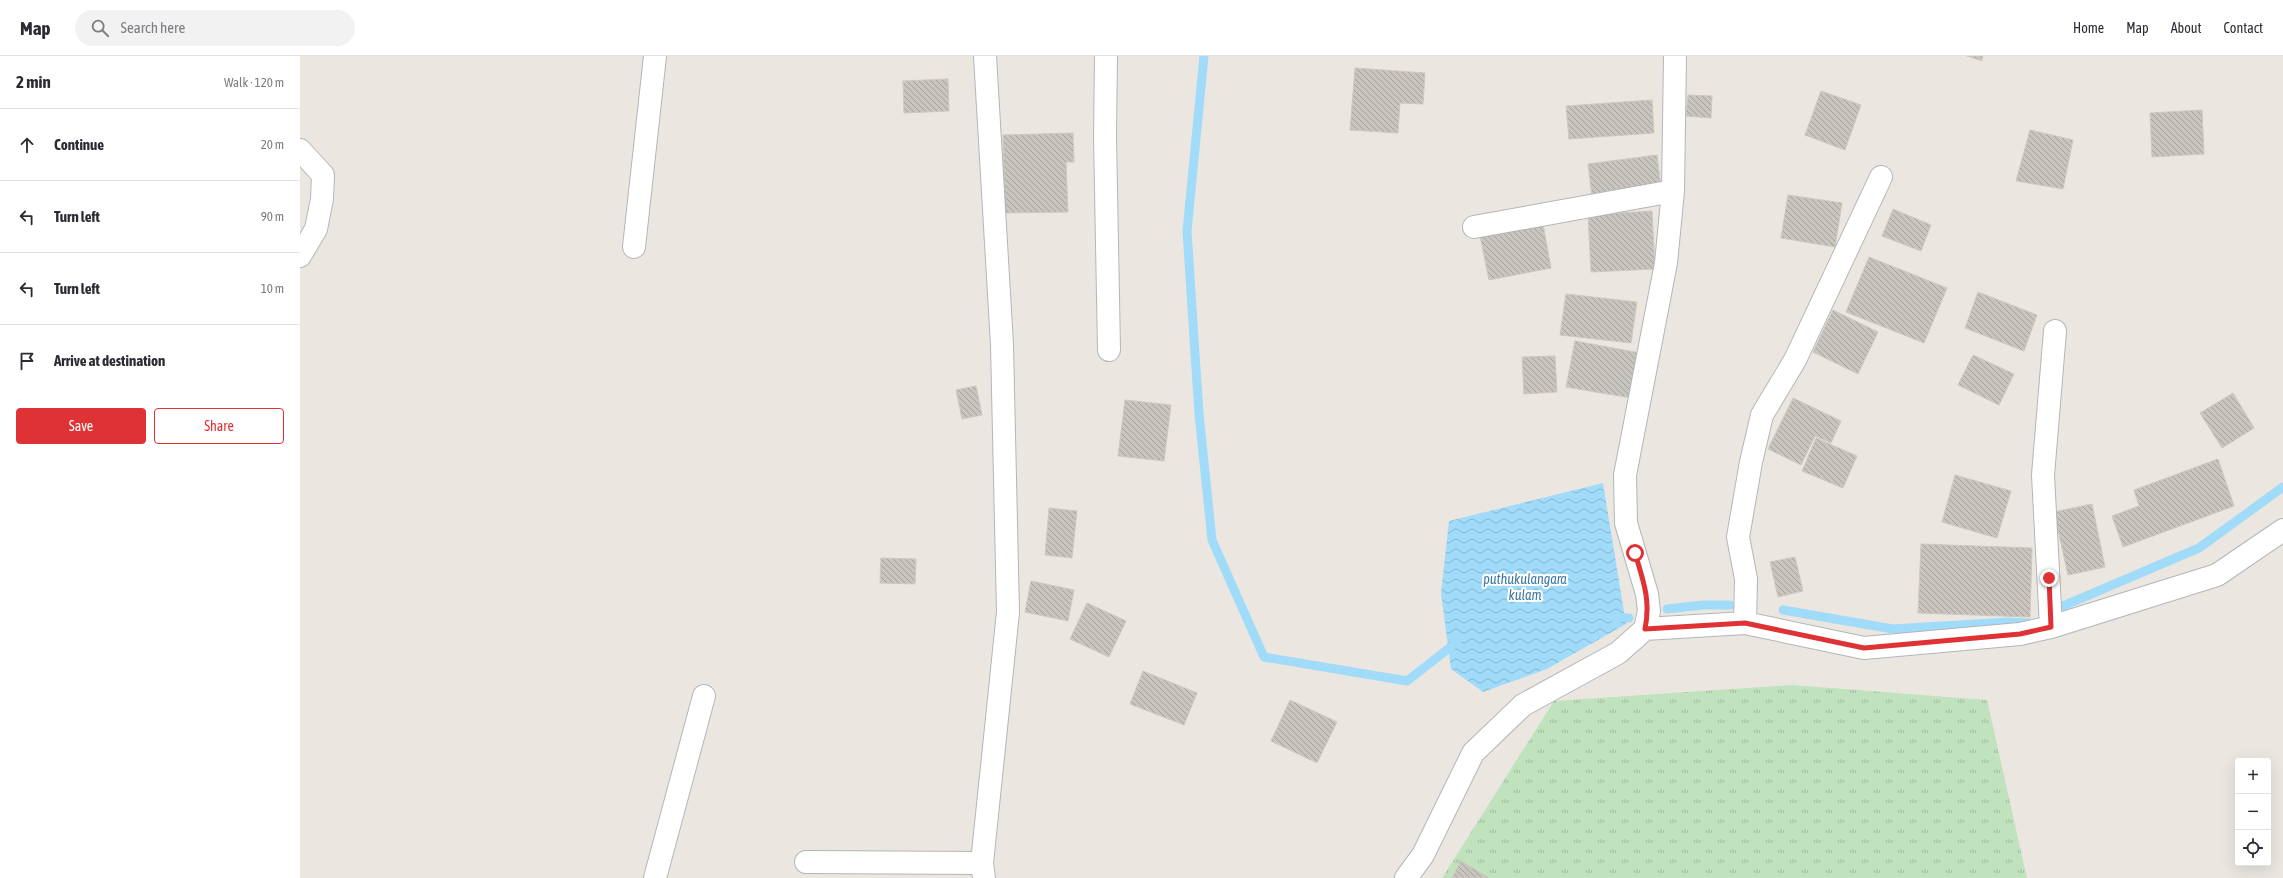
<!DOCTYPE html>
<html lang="en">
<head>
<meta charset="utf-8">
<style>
	body { margin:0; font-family:"Asap Condensed",sans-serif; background:#f2f2f3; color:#2b2b33 }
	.controls { position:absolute; right:12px; bottom:12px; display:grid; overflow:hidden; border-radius:4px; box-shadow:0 4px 16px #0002 }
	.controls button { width:36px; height:36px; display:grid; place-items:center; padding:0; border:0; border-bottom:1px solid #e1e1e2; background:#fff; color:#2b2b33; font:20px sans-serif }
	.stop { position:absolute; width:12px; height:12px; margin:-9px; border:3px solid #df3234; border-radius:50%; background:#fff }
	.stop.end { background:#df3234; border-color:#fff; box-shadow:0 1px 4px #0008 }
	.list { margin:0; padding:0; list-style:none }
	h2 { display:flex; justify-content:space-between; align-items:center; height:52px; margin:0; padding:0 16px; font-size:17px }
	h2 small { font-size:13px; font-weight:400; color:#7c7c81 }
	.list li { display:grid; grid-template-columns:26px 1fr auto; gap:12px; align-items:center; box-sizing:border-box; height:72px; padding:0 16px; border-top:1px solid #e1e1e2 }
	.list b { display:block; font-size:15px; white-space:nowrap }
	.list em { font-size:13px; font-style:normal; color:#7c7c81 }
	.actions { display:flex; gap:8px; padding:12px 16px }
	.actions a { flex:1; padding:9px 0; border:1px solid #df3234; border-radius:4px; text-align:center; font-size:14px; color:#df3234 }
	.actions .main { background:#df3234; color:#fff }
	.icon { flex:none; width:22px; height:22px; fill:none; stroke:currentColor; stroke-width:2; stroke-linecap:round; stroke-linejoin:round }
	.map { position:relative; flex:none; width:1983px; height:822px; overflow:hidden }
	header { display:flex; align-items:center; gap:24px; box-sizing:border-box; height:56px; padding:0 20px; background:#fff; border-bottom:1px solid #e1e1e2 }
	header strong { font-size:19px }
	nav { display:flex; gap:22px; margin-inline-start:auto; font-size:14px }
	.search { width:280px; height:36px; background:#f2f2f3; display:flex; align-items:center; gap:10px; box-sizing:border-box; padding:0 14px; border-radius:22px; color:#7c7c81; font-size:15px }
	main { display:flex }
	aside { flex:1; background:#fff }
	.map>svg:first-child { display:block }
</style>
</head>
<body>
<header>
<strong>Map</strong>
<div class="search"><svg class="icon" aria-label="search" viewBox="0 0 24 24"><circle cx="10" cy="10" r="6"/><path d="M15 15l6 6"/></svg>Search here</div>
<nav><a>Home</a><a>Map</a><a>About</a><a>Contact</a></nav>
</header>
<main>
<aside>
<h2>2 min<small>Walk · 120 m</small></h2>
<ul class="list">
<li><svg class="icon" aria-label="ahead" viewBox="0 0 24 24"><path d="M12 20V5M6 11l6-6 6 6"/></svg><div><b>Continue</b></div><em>20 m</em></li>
<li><svg class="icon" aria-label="left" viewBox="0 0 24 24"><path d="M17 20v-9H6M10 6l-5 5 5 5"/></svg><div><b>Turn left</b></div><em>90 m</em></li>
<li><svg class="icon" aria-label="left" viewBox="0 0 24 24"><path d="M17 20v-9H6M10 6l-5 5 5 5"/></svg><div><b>Turn left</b></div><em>10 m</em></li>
<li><svg class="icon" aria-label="arrive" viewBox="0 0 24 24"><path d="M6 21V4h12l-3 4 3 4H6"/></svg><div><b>Arrive at destination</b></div></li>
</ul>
<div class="actions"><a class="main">Save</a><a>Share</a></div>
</aside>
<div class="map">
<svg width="1983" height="822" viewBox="0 0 1983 822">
	<defs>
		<pattern id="grass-tufts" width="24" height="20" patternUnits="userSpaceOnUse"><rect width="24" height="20" fill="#c0e2bd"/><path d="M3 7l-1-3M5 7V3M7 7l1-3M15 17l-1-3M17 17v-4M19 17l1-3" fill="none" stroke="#9fba9d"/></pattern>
		<pattern id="water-waves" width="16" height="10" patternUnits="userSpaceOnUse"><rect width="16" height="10" fill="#a1dbfa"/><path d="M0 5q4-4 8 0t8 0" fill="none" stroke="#86b5ce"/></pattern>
		<pattern id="building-back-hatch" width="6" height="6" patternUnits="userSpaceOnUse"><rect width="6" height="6" fill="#c8c4be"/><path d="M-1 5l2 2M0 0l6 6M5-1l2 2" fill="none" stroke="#a5a29e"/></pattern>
	</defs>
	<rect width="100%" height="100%" fill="#ebe7e0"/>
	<!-- grass -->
	<path fill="url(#grass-tufts)" d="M1492 629 1687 644 1727 822H1142L1254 645Z"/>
	<!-- water -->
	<path fill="url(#water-waves)" d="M1303 427 1326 568 1247 613 1183 636 1151 613 1141 537 1149 465Z"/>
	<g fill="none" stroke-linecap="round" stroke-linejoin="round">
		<!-- stream -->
		<path stroke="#a1dbfa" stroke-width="9" d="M904 0 887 175 899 358 912 484 964 601 1107 625 1157 586
			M1763 550 1899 492 1983 431
			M1367 553 1403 549H1430
			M1483 554 1593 573 1709 566 1728 567
			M1315 561 1329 562"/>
	</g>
	<!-- building -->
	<path fill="url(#building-back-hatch)" stroke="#cfc8be" d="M1667 0H1683L1682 5Z
		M1055 12 1125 17 1123 48 1100 47 1098 77 1050 74Z
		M648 23 649 55 604 57 603 25Z
		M1521 35 1561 49 1545 94 1505 79Z
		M1388 39 1412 40 1411 62 1386 60Z
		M1352 44 1354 77 1269 83 1266 50Z
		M1902 54 1904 98 1852 101 1850 57Z
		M1730 74 1773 84 1763 133 1716 125Z
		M773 77 774 106H766L768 156 705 157 703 79Z
		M1357 99 1361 132 1292 141 1288 108Z
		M1488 139 1542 147 1535 191 1481 182Z
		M1593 153 1631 169 1621 195 1582 180Z
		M1352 155 1355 213 1291 216 1288 159Z
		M1243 168 1251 212 1189 224 1180 180Z
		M1569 201 1647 232 1624 287 1546 256Z
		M1678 236 1737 259 1724 295 1665 272Z
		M1266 238 1337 246 1331 287 1260 279Z
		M1533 254 1578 276 1558 318 1513 296Z
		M1275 285 1340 297 1331 342 1266 331Z
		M1673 299 1714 318 1699 349 1658 329Z
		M1255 300 1257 336 1224 338 1222 301Z
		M676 330 682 359 662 363 656 334Z
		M1933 337 1954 372 1922 392 1900 357Z
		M1493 342 1541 365 1531 387 1515 380 1501 409 1468 393Z
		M825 344 871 349 864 405 818 400Z
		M1516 382 1557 400 1543 432 1502 415Z
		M1918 403 1934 450 1823 491 1812 460 1839 450 1834 434Z
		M1655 419 1711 435 1697 482 1642 466Z
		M1792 448 1805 511 1768 519 1754 456Z
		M749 452 777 455 772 502 745 499Z
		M1621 488 1732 492 1730 561 1618 557Z
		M1495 501 1503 535 1478 541 1470 506Z
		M581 502 616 503 615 528 580 527Z
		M731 525 774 534 768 565 725 556Z
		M787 547 826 565 809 601 770 583Z
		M843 615 897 637 884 669 830 648Z
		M990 644 1037 666 1017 707 971 685Z
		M1161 805 1189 822H1152Z"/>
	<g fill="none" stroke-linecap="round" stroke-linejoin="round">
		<defs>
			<path id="street" d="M806 0 805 80 809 294
				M0 94 23 119 22 143 16 173 0 200
				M1174 171 1373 135
				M334 191 355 0
				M1445 567 1446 523 1438 481 1451 406 1462 359 1495 304 1581 121
				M1751 571 1743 419 1755 275
				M1345 573 1445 567 1564 592 1720 578 1751 571 1917 519 1983 474
				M506 806 682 807
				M355 822 404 640
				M684 822 682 807 708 556 702 289 685 0
				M1106 822 1123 799 1173 697 1223 649 1318 597 1345 573 1349 555 1347 538 1326 467 1325 419 1366 207 1373 135 1375 0"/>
		</defs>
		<!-- street casing -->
		<use href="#street" stroke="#b2b6ba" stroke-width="24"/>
		<!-- street -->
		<use href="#street" stroke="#fff" stroke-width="22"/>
	</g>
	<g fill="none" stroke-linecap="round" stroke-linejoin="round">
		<!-- route -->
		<path stroke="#df3234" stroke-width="5" d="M1335 497C1343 524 1351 544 1345 573L1445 567 1564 592 1720 578 1751 571 1749 522"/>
	</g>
	<g text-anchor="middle" stroke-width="4" stroke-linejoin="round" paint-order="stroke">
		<!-- water labels -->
		<g font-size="14" font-style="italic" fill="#3e78a2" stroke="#fff">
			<text x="1225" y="528">puthukulangara<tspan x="1225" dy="16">kulam</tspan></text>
		</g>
	</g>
</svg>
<div class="controls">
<button>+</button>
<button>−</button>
<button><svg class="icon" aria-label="locate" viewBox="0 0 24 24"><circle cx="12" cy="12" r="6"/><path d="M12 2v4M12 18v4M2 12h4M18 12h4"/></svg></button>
</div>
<div class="stop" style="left:1335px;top:497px"></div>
<div class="stop end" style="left:1749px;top:522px"></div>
</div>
</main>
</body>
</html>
